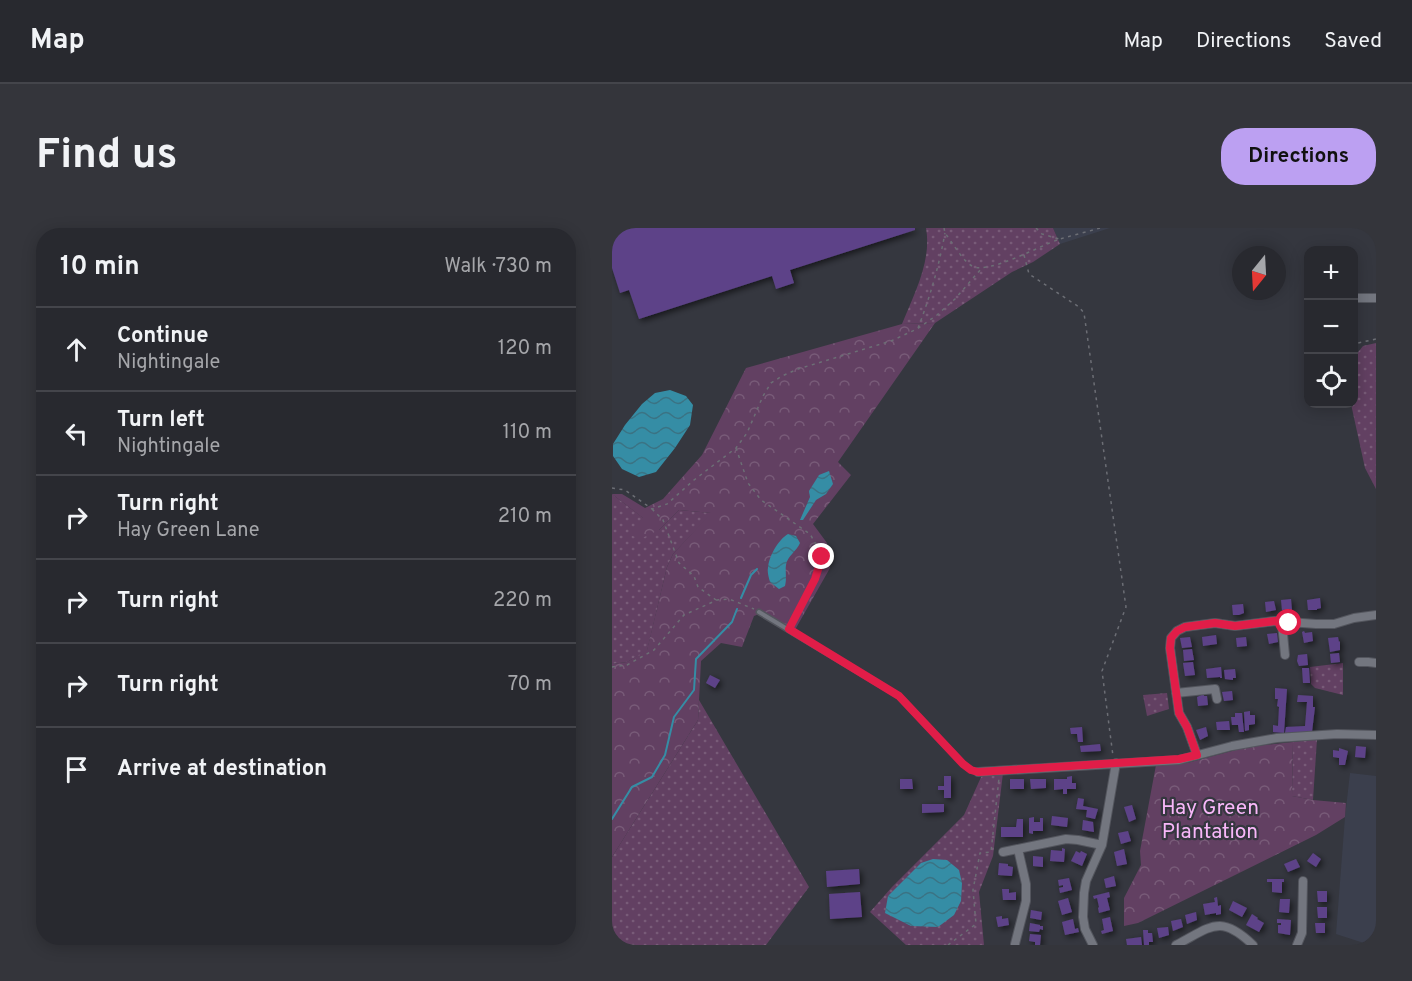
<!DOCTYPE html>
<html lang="en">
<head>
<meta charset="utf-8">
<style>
	body { margin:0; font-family:Overpass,sans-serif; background:#34353b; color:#f1f3f6 }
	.controls { position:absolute; right:18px; top:18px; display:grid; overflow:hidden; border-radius:12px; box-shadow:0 3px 15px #0003 }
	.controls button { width:54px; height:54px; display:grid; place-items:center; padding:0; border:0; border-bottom:2px solid #44454b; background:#28292f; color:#f1f3f6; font:30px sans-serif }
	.compass { position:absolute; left:620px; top:18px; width:54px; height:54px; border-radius:50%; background:#28292f; box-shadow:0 3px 15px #0003; rotate:198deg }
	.stop { position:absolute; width:18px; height:18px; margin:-14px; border:4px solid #e11d48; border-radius:50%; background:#fff }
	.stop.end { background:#e11d48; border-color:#fff; box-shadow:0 2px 6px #0008 }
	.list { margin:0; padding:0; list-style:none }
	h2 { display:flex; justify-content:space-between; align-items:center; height:78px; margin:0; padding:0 24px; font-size:26px }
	h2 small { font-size:20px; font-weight:400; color:#a5a6aa }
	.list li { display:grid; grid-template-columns:39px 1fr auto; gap:18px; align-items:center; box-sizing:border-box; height:84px; padding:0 24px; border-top:2px solid #44454b }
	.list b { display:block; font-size:22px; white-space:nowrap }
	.list p { margin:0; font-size:20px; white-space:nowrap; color:#a5a6aa }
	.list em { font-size:20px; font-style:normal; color:#a5a6aa }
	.icon { flex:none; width:33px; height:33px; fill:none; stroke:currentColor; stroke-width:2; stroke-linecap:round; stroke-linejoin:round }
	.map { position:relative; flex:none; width:764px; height:717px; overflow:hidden; border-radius:24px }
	header { display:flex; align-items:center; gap:36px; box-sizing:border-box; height:84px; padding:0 30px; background:#28292f; border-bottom:2px solid #44454b }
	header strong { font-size:28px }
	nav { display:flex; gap:33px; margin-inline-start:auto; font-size:21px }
	.intro { display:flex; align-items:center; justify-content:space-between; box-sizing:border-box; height:144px; padding:0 36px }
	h1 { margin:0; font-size:42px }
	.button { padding:15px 27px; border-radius:24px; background:#bca0f2; color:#111; font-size:21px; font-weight:700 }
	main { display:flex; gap:36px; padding:0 36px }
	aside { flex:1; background:#28292f; border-radius:24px; box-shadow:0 3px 15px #0003 }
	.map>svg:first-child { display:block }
</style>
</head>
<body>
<header>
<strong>Map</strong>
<nav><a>Map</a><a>Directions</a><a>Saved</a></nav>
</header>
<div class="intro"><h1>Find us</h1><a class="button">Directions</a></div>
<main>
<aside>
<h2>10 min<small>Walk · 730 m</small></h2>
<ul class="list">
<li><svg class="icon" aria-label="ahead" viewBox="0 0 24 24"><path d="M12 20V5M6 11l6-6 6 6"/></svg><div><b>Continue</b><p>Nightingale</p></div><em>120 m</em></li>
<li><svg class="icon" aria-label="left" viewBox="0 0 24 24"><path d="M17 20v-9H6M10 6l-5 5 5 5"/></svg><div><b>Turn left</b><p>Nightingale</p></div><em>110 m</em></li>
<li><svg class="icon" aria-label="right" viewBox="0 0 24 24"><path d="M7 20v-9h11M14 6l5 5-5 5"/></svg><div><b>Turn right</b><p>Hay Green Lane</p></div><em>210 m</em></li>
<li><svg class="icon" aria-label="right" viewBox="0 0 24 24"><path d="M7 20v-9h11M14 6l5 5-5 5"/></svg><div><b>Turn right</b></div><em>220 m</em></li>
<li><svg class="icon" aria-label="right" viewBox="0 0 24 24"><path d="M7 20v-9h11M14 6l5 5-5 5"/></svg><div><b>Turn right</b></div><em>70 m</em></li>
<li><svg class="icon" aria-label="arrive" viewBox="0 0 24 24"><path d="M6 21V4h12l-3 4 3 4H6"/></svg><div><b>Arrive at destination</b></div></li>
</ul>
</aside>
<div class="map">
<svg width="764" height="717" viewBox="0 0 764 717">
	<defs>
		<pattern id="green-dots" width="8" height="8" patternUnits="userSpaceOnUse" patternTransform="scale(1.5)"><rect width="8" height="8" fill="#624062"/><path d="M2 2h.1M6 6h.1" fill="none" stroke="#785b78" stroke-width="1.8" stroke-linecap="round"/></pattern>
		<pattern id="forest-crowns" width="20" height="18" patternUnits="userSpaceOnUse" patternTransform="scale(1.5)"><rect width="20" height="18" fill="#624062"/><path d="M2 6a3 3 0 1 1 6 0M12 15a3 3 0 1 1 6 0" fill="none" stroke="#785b78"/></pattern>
		<pattern id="water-waves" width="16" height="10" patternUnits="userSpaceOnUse" patternTransform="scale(1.5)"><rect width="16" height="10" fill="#358da5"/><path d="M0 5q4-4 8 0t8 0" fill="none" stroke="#3a7384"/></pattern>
		<filter id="shadow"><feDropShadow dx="2.5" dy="2.5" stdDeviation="3" flood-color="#0009"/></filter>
	</defs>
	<rect width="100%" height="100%" fill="#35373f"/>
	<!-- built -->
	<path fill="#3b3f4d" d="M441 0H498L448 16Z
		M738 545 764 548V717H758L724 706 733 589Z"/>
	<!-- green -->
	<path fill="url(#green-dots)" d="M314 0H441L448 16 421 34 400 44 323 95 290 96C302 66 320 33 314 0Z
		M764 115V261L753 240 739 176H742L743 128 751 118Z
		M0 266 47 302 67 282 100 285 61 326 55 339 35 423 15 434 0 436Z
		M731 435V467L703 460 699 456 698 439Z
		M555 465 557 481 535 488 531 467Z
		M87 472 197 659 154 717H0V629L86 492Z
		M705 511 701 572 680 568 681 514Z
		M391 545 381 628 367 664 372 717H294L258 684 280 659 352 587 370 547Z"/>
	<!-- forest -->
	<path fill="url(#forest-crowns)" d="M323 95 226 234 239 247 201 296 215 315 218 340 184 400 179 406 147 386 142 388 130 419 109 415 89 433 86 492 0 629V436L15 434 35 422 55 339 61 326 99 285 67 282 47 302 28 311 16 306 31 290 0 266H10L33 280 51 271 90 227 134 140 290 96Z
		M681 514 680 568 701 572 734 575 733 589 704 607 526 695 512 698V670L529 637 528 623 544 537 575 535 635 519Z"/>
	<!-- water -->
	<path fill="url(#water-waves)" d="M58 162 74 168 81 177 78 197 63 220 44 244 27 249 10 241 1 228V216L13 197 30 176 43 165Z
		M217 243 221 256 214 266 204 272 191 292H188L198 269 197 263 207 247Z
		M176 306 184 308 188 315C185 323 175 328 174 337 173 344 175 350 173 358L167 361 158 354C157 350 155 344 156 340 157 328 166 312 176 306Z
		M321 631 335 632 347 642 350 655 349 673 342 687 326 699 299 698 273 685 276 668 309 635Z"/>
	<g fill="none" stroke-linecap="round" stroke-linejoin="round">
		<!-- stream -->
		<path stroke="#358da5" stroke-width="2" d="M129 370 139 347 145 341
			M0 591 20 559 40 549 53 527 62 489 82 462 84 431 120 394 125 381"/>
	</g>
	<!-- building -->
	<path fill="#5d4388" filter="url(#shadow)" d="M0 0H303V2L178 42 182 55 164 61 160 48 27 91 17 62 8 65 0 40Z
		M708 370 709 380 705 381V382H696L695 372Z
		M679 371 680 382H678V381L670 382 669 372Z
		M662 373 664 382 654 384 653 374Z
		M631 376 632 385 627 387H621L620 377Z
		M692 403 693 405 700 404 701 413 692 415 690 404Z
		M665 405 666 414 657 416 655 406Z
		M604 407 605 416 591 418 590 409Z
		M578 409 580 419 570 420 568 410Z
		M634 409 635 418 625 419 624 410Z
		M726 409 727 414 728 413V422L718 424 716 410Z
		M580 421 582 432 572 433 571 422Z
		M727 425 728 434 719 435 718 426Z
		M695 426 696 437 687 438 685 433 686 427Z
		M581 434 583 447 573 448 571 435Z
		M609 439 610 450H608V449L595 450 594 441Z
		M690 440H697L698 455H691Z
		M623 441 624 450H621V452L613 451 612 442Z
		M98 447 108 452 103 460 94 455Z
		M663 460 675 461 672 505 661 504V497L666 498 667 479 665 478 666 471H663Z
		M620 463 621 472 612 473 610 464Z
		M592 466V468H595L596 477 586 478 585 469Z
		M686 467 701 468V479H703L700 504 673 505 674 499 693 498 695 474H685Z
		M638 483V487H643V496L637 497V502L633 503 632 484Z
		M623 485H630L632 504H627L626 497H620L619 489H623Z
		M617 493 618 502H605L604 494Z
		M470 499 471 514H466L465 506H459L458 500Z
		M594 499 596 508 588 512 584 502Z
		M488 516 489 523 469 524 468 518Z
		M744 518 754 519 753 530 743 529Z
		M727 520 736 523 733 537H727V530L721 529V522L727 523Z
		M332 548H339V570H332V562H326V558H332Z
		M460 548V555H464V561H455V566H451V561L442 562V551H455V549Z
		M288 551H300L301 561H288Z
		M398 551H412V561H398Z
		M418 551H434V560L419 561Z
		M466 570 472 571 471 578 486 581 483 591 474 589 475 582 464 581Z
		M310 576H332V584L310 585Z
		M520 577 524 591 517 594 512 579Z
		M440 588 456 590 455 599 439 597Z
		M422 589V594H428V590H431V603H421V606L417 605V590Z
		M405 591H411V609H389V599H404Z
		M471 592 481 594 482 604 470 602Z
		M516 603 519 613 509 616 506 605Z
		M450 620 453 621 452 634 438 633 439 622 450 623Z
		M512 621 515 636 505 638 502 624Z
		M464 623 468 625 469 623 475 626 470 638 459 633Z
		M701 625 709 631 704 639 695 633Z
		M421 628 431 629V639L421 638Z
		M684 631 688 639 676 644 672 636Z
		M387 635 396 636V638L401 639 400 648 386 647Z
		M247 641 248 656 215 659 214 643Z
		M502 648 504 658 494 660 492 651Z
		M457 650 460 662 448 665 447 660 451 659V657L447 658 446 652Z
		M655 651H672V654H670V665L660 664V654H655Z
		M390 661H397V665L404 664V672H391Z
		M705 663H715V674H706Z
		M248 664 250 689 218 691 217 666Z
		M497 664 498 669 495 670 498 682 487 685 486 680 487 679 485 670 482 671 481 668Z
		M605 669 606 678 609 677V686L604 687V685L593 687 591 676 603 674 602 670Z
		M456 670 460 684 450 687 446 673Z
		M668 671H678L677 685 667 684Z
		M621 673 635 680 630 689 617 682Z
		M705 679H715V690H706Z
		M419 682 430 684 429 692 418 690Z
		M584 684 585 692 575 696 573 687Z
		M640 686 646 690 645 691 652 695 647 704 634 697Z
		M390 688V691L396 690 397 697 386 699 384 689Z
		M498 689 501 703 490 706 489 703 492 702 490 691Z
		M461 691 463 701 466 700 467 704 453 707 450 694Z
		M569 691 571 699 561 703 559 693Z
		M665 691 679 692 678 707 666 705V697H669V695H665Z
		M418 695 428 697V698H431V702L428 701 427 704 417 703Z
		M703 695H713V705H704Z
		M556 699 557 707 547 710 545 700Z
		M531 702H536V705H540L541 714H537V717H532Z
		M418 706 429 707 428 717H423V714L417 713Z
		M529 709 530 717H515L514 711Z"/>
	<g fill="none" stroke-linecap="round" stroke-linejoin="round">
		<defs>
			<path id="service" d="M147 384 287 468 351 536 359 542 365 544"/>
			<path id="minor" d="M742 70H764
				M670 395 673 427
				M747 434H756L764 435
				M564 465 603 461 605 471
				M585 527 575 499 567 485 558 420 559 410 565 403 573 399 603 395 623 398 663 393 704 396H722L742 390 764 387
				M366 544 567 532 620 518 665 510 725 506 764 507
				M391 624 454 611 466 612 490 617
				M403 716 414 673V656L406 621
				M481 717 473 701 471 689 472 665 474 653 490 617 504 535
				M564 717C599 699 608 685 641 717
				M685 717 690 705 691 653"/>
		</defs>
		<!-- service casing -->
		<use href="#service" stroke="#53555d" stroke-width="7"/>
		<!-- minor casing -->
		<use href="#minor" stroke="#53555d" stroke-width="10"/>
		<!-- path -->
		<path stroke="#6c6e75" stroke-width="1.5" stroke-dasharray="3 4.5" stroke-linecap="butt" d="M332 0 333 5C340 14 350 32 360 38 376 47 429 17 448 11 461 7 475 4 488 0
			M424 0 430 6 447 11
			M412 27 417 46 467 79 472 85 514 379 490 443 501 528
			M306 100C318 69 327 38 333 5
			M742 121 746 115 764 111
			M124 220 136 255 149 272 198 306 205 318 210 329 203 351 179 397
			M0 260 13 262 40 281 55 276 82 252 124 220 135 205 151 168 159 155 170 148 186 141 279 113 305 101 325 87 343 71 369 41
			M40 281 51 292 67 335 82 348 86 359 104 372
			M0 439 15 437 42 422 72 387 105 372 117 371 142 381
			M336 717 364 696 361 662 368 625 379 624 387 550"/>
		<!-- service -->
		<use href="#service" stroke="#73767f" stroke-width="4"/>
		<!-- minor -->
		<use href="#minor" stroke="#73767f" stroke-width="8"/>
	</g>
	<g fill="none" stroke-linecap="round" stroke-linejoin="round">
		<!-- route -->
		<path stroke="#e11d48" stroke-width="8" d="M210 329 203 351 177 401 287 468 351 536 359 542 366 544 567 531 585 527 575 499 567 485 558 420 559 410 565 403 573 399 603 395 623 398 663 393 677 395"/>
	</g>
	<g text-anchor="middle" stroke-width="4.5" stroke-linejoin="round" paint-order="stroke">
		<!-- park labels -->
		<g font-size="21" fill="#f8b7f9" stroke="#35373f">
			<text x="598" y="586">Hay Green<tspan x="598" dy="24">Plantation</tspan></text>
		</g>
	</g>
</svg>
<div class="controls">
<button>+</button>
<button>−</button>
<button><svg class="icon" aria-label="locate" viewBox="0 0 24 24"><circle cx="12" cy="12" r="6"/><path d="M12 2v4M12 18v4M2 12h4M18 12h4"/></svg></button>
</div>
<svg class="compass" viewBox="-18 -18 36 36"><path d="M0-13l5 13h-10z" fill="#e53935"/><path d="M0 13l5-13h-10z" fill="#a5a6aa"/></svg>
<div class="stop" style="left:677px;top:395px"></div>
<div class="stop end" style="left:210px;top:329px"></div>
</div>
</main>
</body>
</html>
